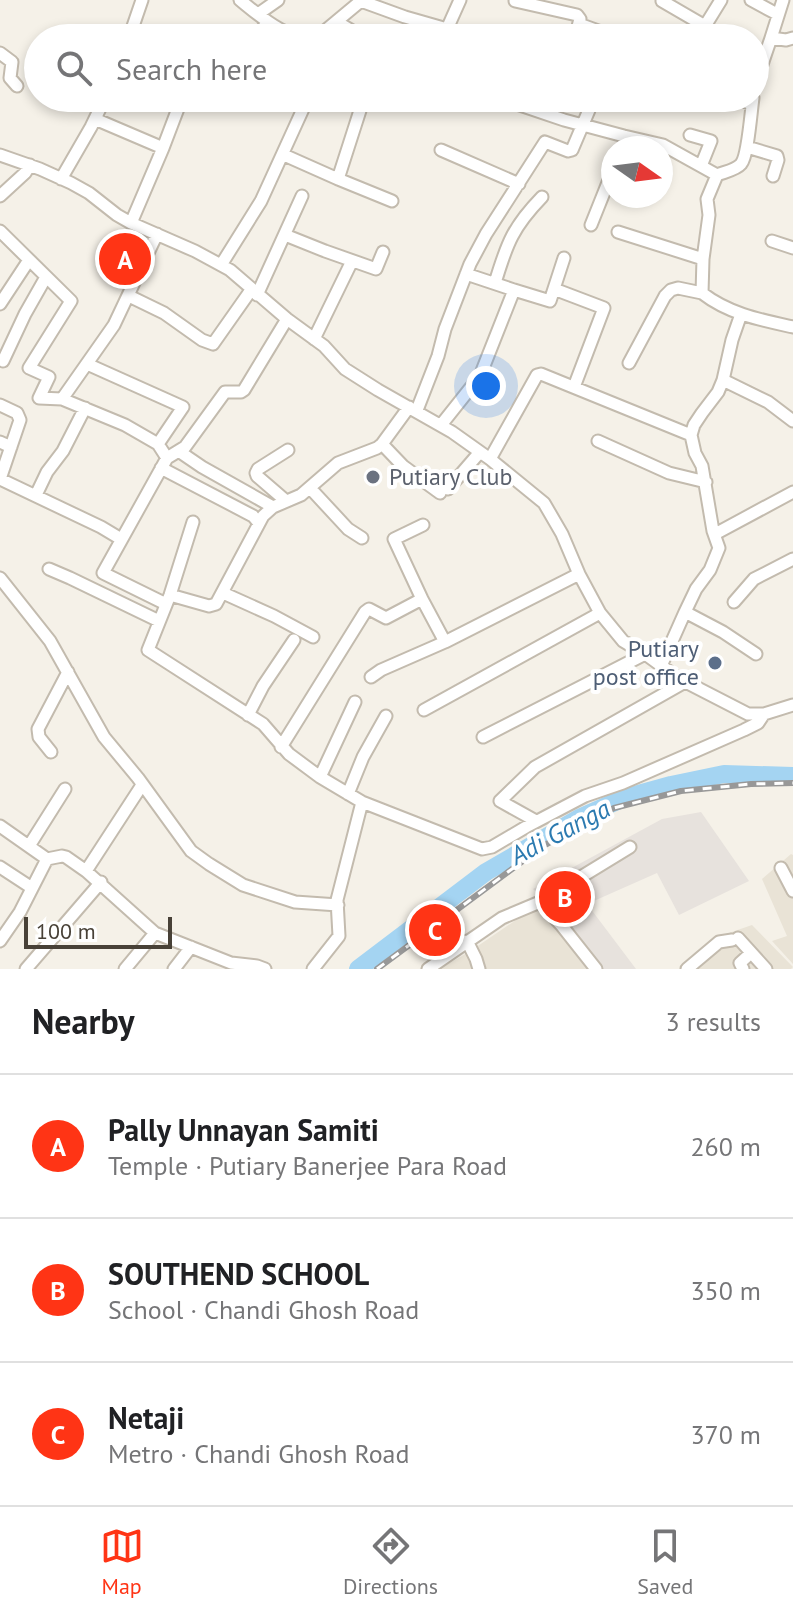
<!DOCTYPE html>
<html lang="en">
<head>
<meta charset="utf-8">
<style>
	body { margin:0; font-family:"PT Sans",sans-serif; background:#f6f6f6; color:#202124 }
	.compass { position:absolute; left:601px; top:136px; width:72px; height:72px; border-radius:50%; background:#fff; box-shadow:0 4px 12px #0003; rotate:104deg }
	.scale { position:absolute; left:24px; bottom:20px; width:148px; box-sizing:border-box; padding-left:8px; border:4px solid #484137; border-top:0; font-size:22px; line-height:28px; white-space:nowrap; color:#484137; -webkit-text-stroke:6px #fff; paint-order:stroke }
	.you { position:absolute; left:486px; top:386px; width:28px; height:28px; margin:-20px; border:6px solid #fff; border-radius:50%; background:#1a73e8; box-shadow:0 0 0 12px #1a73e833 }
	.badge { display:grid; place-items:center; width:52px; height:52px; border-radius:50%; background:#ff3415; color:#fff; font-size:26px; font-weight:700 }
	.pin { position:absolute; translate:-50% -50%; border:4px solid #fff; box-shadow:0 2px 8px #0006 }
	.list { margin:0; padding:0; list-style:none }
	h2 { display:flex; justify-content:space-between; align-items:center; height:104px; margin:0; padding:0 32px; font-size:34px }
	h2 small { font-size:26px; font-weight:400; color:#757577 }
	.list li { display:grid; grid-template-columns:52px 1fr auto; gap:24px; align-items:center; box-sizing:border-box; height:144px; padding:0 32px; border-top:2px solid #e0e0e0 }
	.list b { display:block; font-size:30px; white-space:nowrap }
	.list p { margin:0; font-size:26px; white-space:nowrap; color:#757577 }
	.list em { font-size:26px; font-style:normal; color:#757577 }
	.icon { flex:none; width:44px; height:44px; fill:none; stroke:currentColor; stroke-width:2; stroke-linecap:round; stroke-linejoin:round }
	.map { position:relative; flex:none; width:793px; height:969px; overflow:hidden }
	.search { position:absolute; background:#fff; box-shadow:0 4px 12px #0003; left:24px; right:24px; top:24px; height:88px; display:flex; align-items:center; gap:20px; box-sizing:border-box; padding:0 28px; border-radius:44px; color:#757577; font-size:30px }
	.sheet { height:536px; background:#fff }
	nav { display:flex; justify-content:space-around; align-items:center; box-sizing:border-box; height:112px; border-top:2px solid #e0e0e0; background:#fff; font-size:22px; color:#757577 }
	nav a { display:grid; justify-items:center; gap:4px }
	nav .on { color:#ff3415 }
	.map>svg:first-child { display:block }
</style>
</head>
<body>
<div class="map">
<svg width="793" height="969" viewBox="0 0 793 969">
	<rect width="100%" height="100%" fill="#f5f1e8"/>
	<!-- residential -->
	<path fill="#e9e3d6" d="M791 854 793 855V964L772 941 787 936 762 879Z
		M538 905 593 969H439L469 952Z
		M752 925 793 967 791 969H685L726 934Z"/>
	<!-- industrial -->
	<path fill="#e7e2dd" d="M701 812 749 881 679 915 657 873 587 904 636 969H603L563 918 533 889 662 819Z"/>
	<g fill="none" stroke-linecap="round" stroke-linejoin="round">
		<!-- river -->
		<path stroke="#a4d4f2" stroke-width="18" d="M358 969 486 872 579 818 624 798 671 785 724 774 793 776"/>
		<defs>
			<path id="minor" d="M240 0C261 17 291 45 320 35L362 0
				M751 0 777 14
				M361 1 405 17 447 29
				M515 1 577 15 580 19 575 38
				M662 1 705 26 721 0
				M258 14 278 0
				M337 22 364 38
				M579 24 601 32 611 38
				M129 38 142 0
				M255 38 268 22
				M443 38 460 0
				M771 38 783 0
				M0 53 12 62 10 78 17 86
				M755 85 771 38 786 40 793 38
				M499 98 564 120 624 136 663 145 717 175 707 199 709 215 703 259 702 293C729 314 761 320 793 327
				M734 98 752 104
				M95 119 163 148
				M690 135 711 141 701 166
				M747 147 777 156 778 160 773 176
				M441 150 519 184
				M0 155 40 169 71 183 89 193 117 215 131 223 195 251 230 270 287 319 324 346 345 369 378 390 452 432 490 459 544 503 562 534 579 574 600 613 623 641 648 656 678 678 748 714H764L793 705
				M284 155 338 179 392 201
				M717 175C724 172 736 170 741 164 748 156 751 111 753 98
				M61 179 91 127 105 98
				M338 179 364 98
				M0 196 25 173 30 165
				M131 223 163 148 182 98
				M591 225 613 170
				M0 231 71 301 29 368 49 377 39 398 62 399 125 425 158 444 167 458 103 573 166 604
				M618 232 703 259
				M285 235 325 251 376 269 383 252
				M772 241 793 248
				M221 265 261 201 308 98
				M495 283C507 243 513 227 542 197
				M554 289 604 308 574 387
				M514 290 550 301 564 258
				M257 295 302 196
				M129 296 164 313 202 340 213 344 251 290
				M0 304 29 260
				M314 339 352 261
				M3 361 25 314 46 277
				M629 363 665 296 671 290 678 288 702 293
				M87 364 183 407 158 444
				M723 380 768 402 793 421
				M62 399 114 325 157 234
				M0 405 17 413 20 420 0 479 101 527 121 539
				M417 410 438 356 445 329 470 264 486 234 545 142 568 151 572 150 589 110 586 105 569 98
				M441 425 480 376 514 290 466 274
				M598 441 669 473 706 482
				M0 442 11 447
				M382 444 403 466 440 493
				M180 452 202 467 273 507
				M167 458 185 447 225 392H241L244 390 287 319
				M490 459 537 375 541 374 691 435
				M161 468 253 516 258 522
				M310 488 348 529 362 538
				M448 489 480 452
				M36 495 47 472 63 451 85 408
				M286 501 257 476 256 473 258 469 288 450
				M193 522 170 595 148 650 263 724 289 754 320 777 362 802 482 849 492 847 526 827 585 796 623 783 744 730 758 723 764 714
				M423 525 394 539 422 599 445 642
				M715 534 793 492
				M49 569 70 578 159 621
				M0 578 50 641 104 737 138 778 191 851 209 864 243 885 295 902 338 905
				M223 593 274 616 313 637
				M170 595 209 606 216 604 263 516 273 507 301 495 338 463 377 448 382 444 409 407
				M734 602 754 579 793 559
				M685 612 723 632 756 654
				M661 666 685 612 696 589 710 570 719 548 713 531 702 466 695 453 691 435 694 425 702 413 718 392 723 380 732 340 741 314
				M371 677 381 670 445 642 579 574
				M424 710 600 613
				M248 715 263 686 294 640
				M483 737 645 654
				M281 747 365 612 369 609 386 618 422 599
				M51 752 39 737 38 729 68 672
				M320 777 355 702
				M348 794 363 757 386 716
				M536 821 500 801 535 767 685 682
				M0 826 47 859 20 912 0 941
				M29 846 65 789
				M47 859 62 856 66 857 86 871 155 933 231 963 257 966 265 969
				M0 867 32 888
				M781 868 793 891
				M86 871 142 785
				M540 902 630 847
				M738 938 766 969
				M467 941 476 959 479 969
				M26 969 101 882
				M125 969 155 933
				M174 969 191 947
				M313 969 339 936 337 900 362 802
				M428 969 502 918 540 902 562 926 596 969
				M687 969 719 942 732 940
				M743 969 740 963 751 953"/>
		</defs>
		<!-- minor casing -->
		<use href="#minor" stroke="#c3bbae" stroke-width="15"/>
		<!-- minor -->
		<use href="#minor" stroke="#fff" stroke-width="11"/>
		<defs>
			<path id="rail" d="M377 969 543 846 614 808 681 791 751 784 793 783"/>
		</defs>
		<!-- rail casing -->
		<use href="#rail" stroke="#989898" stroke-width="6"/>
		<!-- rail -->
		<use href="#rail" stroke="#fff" stroke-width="3" stroke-dasharray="9" stroke-linecap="butt"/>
	</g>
	<!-- markers -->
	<circle fill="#6b7280" stroke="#fff" stroke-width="3" cx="373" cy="477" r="8"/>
	<circle fill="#5c6f8a" stroke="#fff" stroke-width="3" cx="715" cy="663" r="8"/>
	<g text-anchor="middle" stroke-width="8" stroke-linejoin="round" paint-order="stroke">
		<!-- worship labels -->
		<g font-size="24" fill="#5b616d" stroke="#fff" text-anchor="start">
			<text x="389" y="485">Putiary Club</text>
		</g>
		<!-- service labels -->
		<g font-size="24" fill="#4e5e75" stroke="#fff" text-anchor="end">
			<text x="699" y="657">Putiary<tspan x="699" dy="28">post office</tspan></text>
		</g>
		<!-- water labels -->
		<g font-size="26" font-style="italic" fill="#2b7ab0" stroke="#fff">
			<text transform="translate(560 832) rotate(-28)" y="9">Adi Ganga</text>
		</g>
	</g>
</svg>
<svg class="compass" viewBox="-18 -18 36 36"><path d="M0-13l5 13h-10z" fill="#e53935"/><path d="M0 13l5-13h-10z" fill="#757577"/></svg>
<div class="scale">100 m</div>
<div class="you"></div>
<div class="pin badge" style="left:125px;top:259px">A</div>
<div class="pin badge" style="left:565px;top:897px">B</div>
<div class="pin badge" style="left:435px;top:930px">C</div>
<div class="search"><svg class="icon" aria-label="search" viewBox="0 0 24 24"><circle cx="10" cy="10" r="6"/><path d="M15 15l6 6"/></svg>Search here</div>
</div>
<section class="sheet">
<h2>Nearby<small>3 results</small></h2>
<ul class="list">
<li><span class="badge">A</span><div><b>Pally Unnayan Samiti</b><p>Temple · Putiary Banerjee Para Road</p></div><em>260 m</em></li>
<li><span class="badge">B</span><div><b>SOUTHEND SCHOOL</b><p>School · Chandi Ghosh Road</p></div><em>350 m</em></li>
<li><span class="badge">C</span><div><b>Netaji</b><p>Metro · Chandi Ghosh Road</p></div><em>370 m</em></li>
</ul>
</section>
<nav>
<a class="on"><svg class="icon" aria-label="map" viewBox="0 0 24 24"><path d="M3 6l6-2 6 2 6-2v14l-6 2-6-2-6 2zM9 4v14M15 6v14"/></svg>Map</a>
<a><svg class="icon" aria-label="directions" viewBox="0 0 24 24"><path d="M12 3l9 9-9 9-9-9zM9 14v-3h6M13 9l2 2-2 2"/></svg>Directions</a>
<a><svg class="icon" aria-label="saved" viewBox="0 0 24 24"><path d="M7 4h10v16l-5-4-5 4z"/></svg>Saved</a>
</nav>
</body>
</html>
